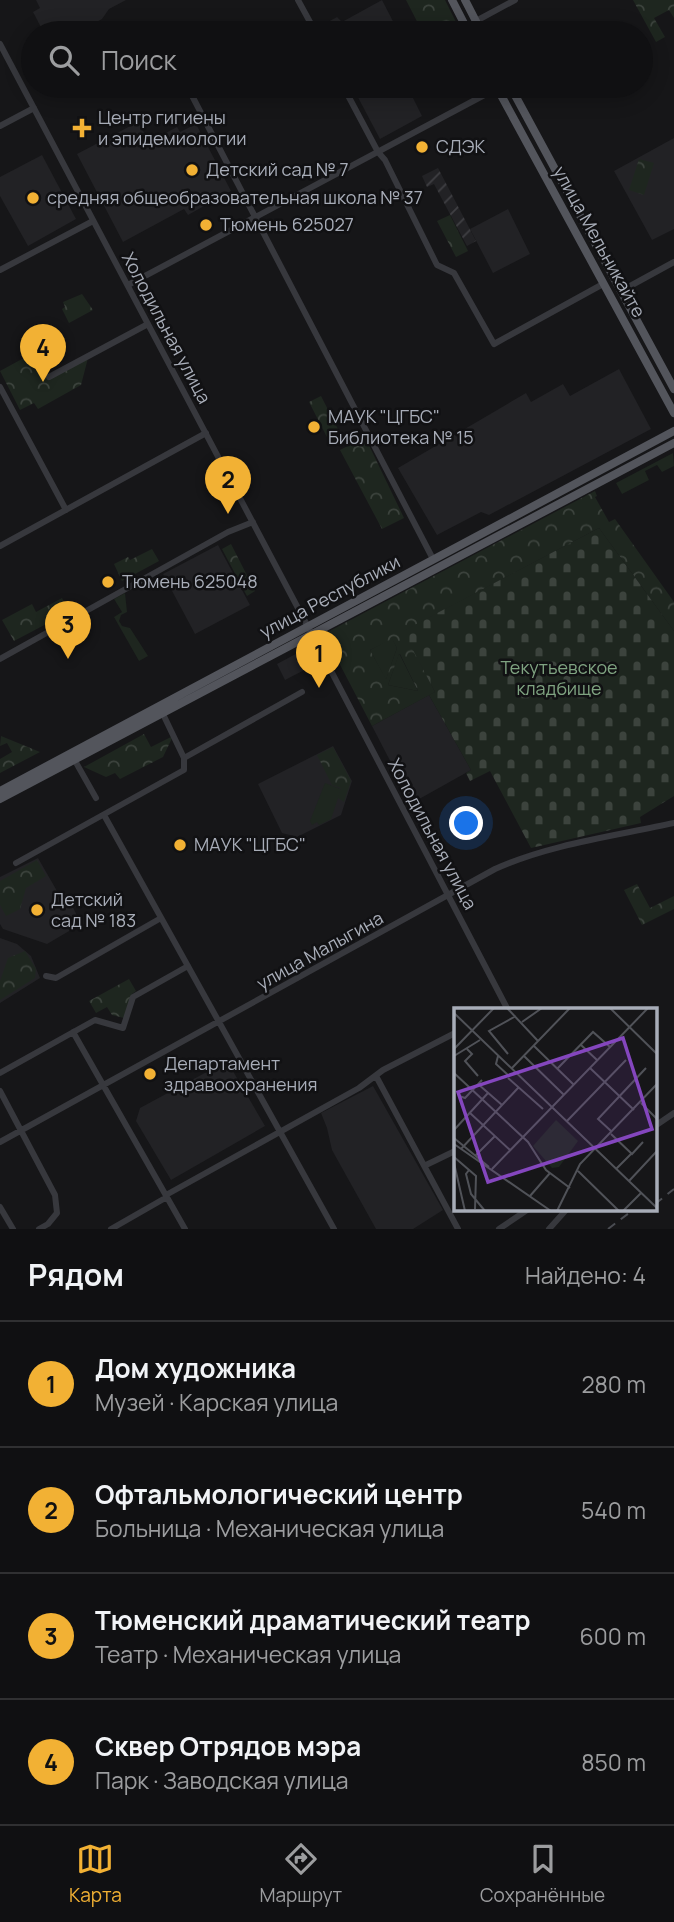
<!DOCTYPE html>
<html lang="ru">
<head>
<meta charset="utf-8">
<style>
	body { margin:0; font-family:Manrope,sans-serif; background:#19191b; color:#f1f3f6 }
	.you { position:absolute; left:467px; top:824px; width:24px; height:24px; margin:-18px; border:5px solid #fff; border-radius:50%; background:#1a73e8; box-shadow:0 0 0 10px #1a73e833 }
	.badge { display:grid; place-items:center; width:46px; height:46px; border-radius:50%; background:#f2b134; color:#111; font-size:23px; font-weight:700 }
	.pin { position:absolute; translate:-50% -58px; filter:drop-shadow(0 2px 4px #0008) }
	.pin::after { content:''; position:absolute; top:37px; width:24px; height:21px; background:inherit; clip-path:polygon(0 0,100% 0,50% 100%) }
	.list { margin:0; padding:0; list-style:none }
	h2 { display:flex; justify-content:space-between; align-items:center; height:91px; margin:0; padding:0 28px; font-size:30px }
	h2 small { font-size:23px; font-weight:400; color:#9c9d9f }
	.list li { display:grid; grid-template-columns:46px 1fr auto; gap:21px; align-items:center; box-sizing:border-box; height:126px; padding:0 28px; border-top:2px solid #303032 }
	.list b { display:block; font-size:26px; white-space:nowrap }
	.list p { margin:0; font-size:23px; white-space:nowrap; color:#9c9d9f }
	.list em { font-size:23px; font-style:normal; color:#9c9d9f }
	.icon { flex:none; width:38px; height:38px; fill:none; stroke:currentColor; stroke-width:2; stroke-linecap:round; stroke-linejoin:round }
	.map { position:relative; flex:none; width:674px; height:1229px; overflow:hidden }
	.search { position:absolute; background:#101012; box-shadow:0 4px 18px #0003; left:21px; right:21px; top:21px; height:77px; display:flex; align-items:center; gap:18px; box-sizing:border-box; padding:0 24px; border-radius:38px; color:#9c9d9f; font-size:26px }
	.sheet { height:595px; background:#101012 }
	nav { display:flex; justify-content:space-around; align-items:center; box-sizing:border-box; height:98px; border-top:2px solid #303032; background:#101012; font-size:19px; color:#9c9d9f }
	nav a { display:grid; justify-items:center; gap:4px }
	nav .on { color:#f2b134 }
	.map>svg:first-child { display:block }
</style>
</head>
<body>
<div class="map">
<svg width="674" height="1229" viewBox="0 0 674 1229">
	<defs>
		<pattern id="industrial-furrows" width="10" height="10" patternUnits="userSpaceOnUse" patternTransform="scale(1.75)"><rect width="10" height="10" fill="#222225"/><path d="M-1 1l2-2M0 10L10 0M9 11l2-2" fill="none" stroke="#3f3f43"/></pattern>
		<pattern id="forest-crowns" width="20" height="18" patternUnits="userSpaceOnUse" patternTransform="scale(1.75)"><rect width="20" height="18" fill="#1e261f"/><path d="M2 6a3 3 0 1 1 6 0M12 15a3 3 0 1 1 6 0" fill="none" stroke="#3c433d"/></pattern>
		<pattern id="cemetery-stones" width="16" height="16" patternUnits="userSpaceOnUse" patternTransform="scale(1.75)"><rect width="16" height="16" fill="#1e261f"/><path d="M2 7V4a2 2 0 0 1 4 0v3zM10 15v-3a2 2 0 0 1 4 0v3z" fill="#3c433d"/></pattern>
	</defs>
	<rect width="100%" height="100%" fill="#161618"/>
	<!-- built -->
	<path fill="#222225" d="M36 0H126L109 9 102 19 76 33H44L33 12 40 8Z
		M382 0 399 33H323L319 27 337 17 342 22Z
		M352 86H423L411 94 422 116 380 139Z
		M138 122 151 145 159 140 158 137 177 127 180 132 196 124 231 191 188 215 184 209 123 242 77 154Z
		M674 138V229L652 240 614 171Z
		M42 155 76 219 28 246 0 196V177Z
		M508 209 530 254 493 273 470 229Z
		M619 369 651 429 489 515 481 512 437 535 398 468 526 393 531 402 563 384 570 396Z
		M218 545 250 605 195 634 163 574Z
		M305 649 314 665 285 680 277 664Z
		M429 695 471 770 412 803 372 726Z
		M333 746 352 781 341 815 297 837 282 833 258 784Z
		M38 858 57 891 67 895 81 924 47 944 3 929 0 924V877Z
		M0 938 17 944 31 956 40 978 0 1003Z
		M227 1061 265 1126 171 1180 136 1121 140 1108Z
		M373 1086 443 1210 413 1229H376L332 1150 327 1128 321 1113Z"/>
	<!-- industrial -->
	<path fill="url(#industrial-furrows)" d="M438 168 476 241 467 246 434 184 427 187 422 176Z"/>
	<!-- grass -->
	<path fill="#1e261f" d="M673 453 674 466 662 472 657 465 645 471 649 480 622 494 616 483Z
		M125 593 127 612 121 615 119 621 122 626 130 628 148 656 139 661 114 617 122 612 114 599Z
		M392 638 397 648 386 680 370 650Z
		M399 653 418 691 388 685Z
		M325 783 341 789 331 819 319 825 317 822 312 825 310 821Z"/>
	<!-- forest -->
	<path fill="url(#forest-crowns)" fill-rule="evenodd" d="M406 0H445L459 28 449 33H423Z
		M633 0H674V18L669 10 654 18 665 37 656 42Z
		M639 159 654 163 644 195 629 190Z
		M450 215 468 251 456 257 437 221Z
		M82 294 93 310 69 323 62 309 65 307 63 302Z
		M33 353 48 378 88 358 81 385 38 409 34 403 20 410 0 371Z
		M321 396 343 439 331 445 309 402Z
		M365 437 404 518 382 529 340 450Z
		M595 491 597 496 595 497 609 522 615 519 674 602V631L599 528 404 631 435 692 372 726 324 634ZM392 639 397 648 386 679 370 650ZM399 654H400L418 691 388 685Z
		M231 544 255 591 247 596 222 549Z
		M152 549 159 561 122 581 114 564 128 557 130 560Z
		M62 598 69 612 14 641 2 620 32 604 36 612Z
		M144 734 151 747 173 736 163 757 120 779 115 773 106 777 84 767Z
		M1 736 40 752 0 773V759L12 752 7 743 0 746Z
		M333 747 351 781 344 802 338 798 341 788 332 785 317 755Z
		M37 860 46 876 26 888 20 909 6 916 0 905V881Z
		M637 884 650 908 674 896V909L642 925 624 890Z
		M25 951 36 969 35 978 0 1000V981L8 958Z
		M129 979 136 991 132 994 124 1018 112 1015 107 1007 96 1013 89 1001Z"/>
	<!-- cemetery -->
	<path fill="url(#cemetery-stones)" d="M599 528 674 631V796L640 817 641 823 531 848 490 771 470 781 466 773 471 770 429 695 435 692 403 631Z"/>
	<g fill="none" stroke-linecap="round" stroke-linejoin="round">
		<!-- minor -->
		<path stroke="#37383d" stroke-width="6" d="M298 0 316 33
			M476 21 515 0
			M156 27 159 33
			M0 44 317 644 508 1010
			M187 86 433 559
			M343 86 378 152 385 160 437 265 454 273 494 344 603 284
			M0 126 34 108
			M0 270 93 221
			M128 285 490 92 510 87
			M621 291 674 262
			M49 377 148 324
			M0 387 66 510
			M0 546 206 433
			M0 659 228 532 253 522
			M162 712 184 758
			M74 759 96 798
			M104 815 334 1229
			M16 863 184 770V758L302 692
			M46 976 56 978 161 918
			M73 1032 185 1229
			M0 1073 95 1020 123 1028 133 997 188 966
			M376 1076 458 1229
			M0 1091 55 1195 57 1213 48 1224 39 1229
			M655 1126 674 1113
			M0 1142 495 869C550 844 615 836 674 823
			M426 1165 455 1151
			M166 1195 359 1088 383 1070 455 1033
			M0 1207 13 1229
			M111 1229 167 1197
			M499 1229 527 1210
			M549 1229 566 1210"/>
		<!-- major -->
		<path stroke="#53555c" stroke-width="8" d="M452 0 469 33
			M465 0 482 33
			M496 86 674 413
			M510 86 674 389
			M0 791 674 431
			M0 799 674 443"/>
		<!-- rail -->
		<path stroke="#4a4c52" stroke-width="2" stroke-dasharray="9 7" stroke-linecap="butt" d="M655 1204 674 1189
			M608 1229 633 1210"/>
	</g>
	<!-- markers -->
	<g fill="#f2b134" stroke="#111113" stroke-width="2.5">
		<path d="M78.5 117.5h7v7h7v7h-7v7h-7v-7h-7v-7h7z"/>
		<circle cx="422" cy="147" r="7"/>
		<circle cx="192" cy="170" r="7"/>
		<circle cx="33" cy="198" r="7"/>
		<circle cx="206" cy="225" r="7"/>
		<circle cx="314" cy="427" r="7"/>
		<circle cx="108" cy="582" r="7"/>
		<circle cx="180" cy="845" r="7"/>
		<circle cx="37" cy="910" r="7"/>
		<circle cx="150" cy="1074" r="7"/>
	</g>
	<g text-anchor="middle" stroke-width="5" stroke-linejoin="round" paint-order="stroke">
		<!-- poi labels -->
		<g font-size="18" fill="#a8adb8" stroke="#111113" text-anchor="start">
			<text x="98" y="124">Центр гигиены<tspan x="98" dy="21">и эпидемиологии</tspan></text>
			<text x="436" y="153">СДЭК</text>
			<text x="206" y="176">Детский сад № 7</text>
			<text x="47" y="204">средняя общеобразовательная школа № 37</text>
			<text x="220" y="231">Тюмень 625027</text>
			<text x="328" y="423">МАУК "ЦГБС"<tspan x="328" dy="21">Библиотека № 15</tspan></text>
			<text x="122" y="588">Тюмень 625048</text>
			<text x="194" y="851">МАУК "ЦГБС"</text>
			<text x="51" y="906">Детский<tspan x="51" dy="21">сад № 183</tspan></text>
			<text x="164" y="1070">Департамент<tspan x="164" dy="21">здравоохранения</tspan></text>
		</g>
		<!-- street labels -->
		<g font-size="18" fill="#a8adb8" stroke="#111113">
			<text transform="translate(599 242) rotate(61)" y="6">улица Мельникайте</text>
			<text transform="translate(166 328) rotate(62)" y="6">Холодильная улица</text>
			<text transform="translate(330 597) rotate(-28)" y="6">улица Республики</text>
			<text transform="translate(432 834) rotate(62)" y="6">Холодильная улица</text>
			<text transform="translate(320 951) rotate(-29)" y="6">улица Малыгина</text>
		</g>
		<!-- park labels -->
		<g font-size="18" fill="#7fa381" stroke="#111113">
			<text x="559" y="674">Текутьевское<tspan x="559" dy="21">кладбище</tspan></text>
		</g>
	</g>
	<!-- overview -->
	<g transform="translate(454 1008)">
		<rect width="203" height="203" fill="#161618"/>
		<path d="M102 112 124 133 105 159 98 160 79 138Z" fill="#1e261f"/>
		<path fill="none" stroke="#505258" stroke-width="2" d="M53 0 84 33M156 0 203 46M0 5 203 200M68 14 88 0M127 37 143 52M80 38 120 77M0 41 40 0M13 41 18 46 11 53 24 68M54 46 35 23 62 8M0 48 26 32M44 48 42 56 54 67M70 48 110 87M136 60 180 102M57 61 116 0M103 61 139 24 156 39M0 65 74 134 92 162 116 180M54 70 89 101M24 76 48 97M5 88 11 90 28 72M187 95 203 111M16 105 56 142M113 113 172 52M0 122 34 85M157 123 144 111 192 60M157 126 178 146 189 134M0 130 35 159M0 136 97 203M7 141 64 80M22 147 41 128M0 149 22 168 21 201M0 155 11 203M38 161 194 0M162 161 177 146M15 162 12 166 17 186 31 203M124 163 165 203M175 173 203 143M76 188 96 165M103 203 126 156 203 76M169 203 187 185"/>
		<path fill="#8446be" fill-opacity="0.15" stroke="#8446be" stroke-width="3.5" d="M169 30 198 121 34 174 4 84Z"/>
		<rect width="203" height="203" fill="none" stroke="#a8adb8" stroke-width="3.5"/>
	</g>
</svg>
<div class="you"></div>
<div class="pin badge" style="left:319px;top:688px">1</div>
<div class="pin badge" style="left:228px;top:514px">2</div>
<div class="pin badge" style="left:68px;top:659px">3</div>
<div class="pin badge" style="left:43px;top:382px">4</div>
<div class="search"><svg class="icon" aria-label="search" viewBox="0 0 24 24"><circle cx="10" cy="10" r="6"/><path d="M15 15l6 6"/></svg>Поиск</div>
</div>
<section class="sheet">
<h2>Рядом<small>Найдено: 4</small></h2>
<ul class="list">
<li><span class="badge">1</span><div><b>Дом художника</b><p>Музей · Карская улица</p></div><em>280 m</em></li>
<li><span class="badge">2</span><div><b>Офтальмологический центр</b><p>Больница · Механическая улица</p></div><em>540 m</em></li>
<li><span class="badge">3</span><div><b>Тюменский драматический театр</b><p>Театр · Механическая улица</p></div><em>600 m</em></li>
<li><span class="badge">4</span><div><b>Сквер Отрядов мэра</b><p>Парк · Заводская улица</p></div><em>850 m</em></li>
</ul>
</section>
<nav>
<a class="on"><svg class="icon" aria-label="map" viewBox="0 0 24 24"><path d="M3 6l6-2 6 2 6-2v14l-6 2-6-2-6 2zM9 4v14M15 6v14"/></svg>Карта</a>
<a><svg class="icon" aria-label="directions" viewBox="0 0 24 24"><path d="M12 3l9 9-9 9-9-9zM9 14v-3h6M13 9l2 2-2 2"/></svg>Маршрут</a>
<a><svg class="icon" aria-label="saved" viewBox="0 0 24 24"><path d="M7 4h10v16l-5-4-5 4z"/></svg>Сохранённые</a>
</nav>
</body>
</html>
